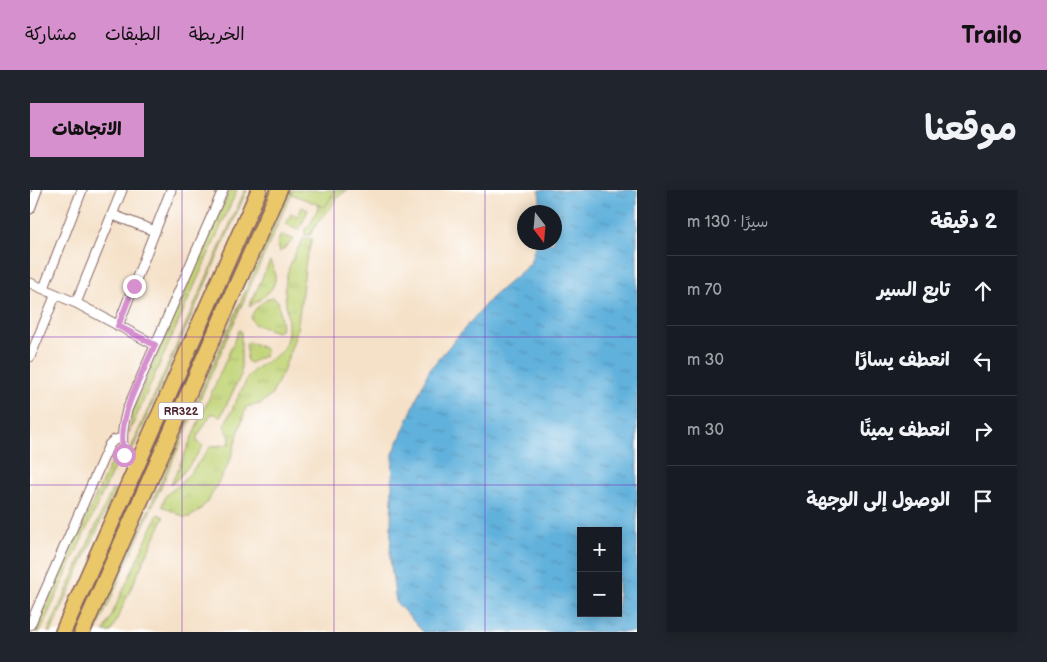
<!DOCTYPE html>
<html lang="ar">
<head>
<meta charset="utf-8">
<style>
	body { margin:0; font-family:"Balsamiq Sans","Playpen Sans Arabic",sans-serif; background:#20242c; color:#f1f3f6; direction:rtl }
	.controls { position:absolute; right:15px; bottom:15px; display:grid; overflow:hidden; border-radius:0px; box-shadow:0 2px 12px #0003 }
	.controls button { width:45px; height:45px; display:grid; place-items:center; padding:0; border:0; border-bottom:1px solid #363941; background:#171b24; color:#f1f3f6; font:25px sans-serif }
	.compass { position:absolute; left:487px; top:15px; width:45px; height:45px; border-radius:50%; background:#171b24; box-shadow:0 2px 12px #0003; rotate:164deg }
	.stop { position:absolute; width:15px; height:15px; margin:-11px; border:4px solid #d690ce; border-radius:50%; background:#fff }
	.stop.end { background:#d690ce; border-color:#fff; box-shadow:0 1px 5px #0008 }
	.list { margin:0; padding:0; list-style:none }
	h2 { display:flex; justify-content:space-between; align-items:center; height:65px; margin:0; padding:0 20px; font-size:21px }
	h2 small { font-size:16px; font-weight:400; color:#9ea1a6 }
	.list li { display:grid; grid-template-columns:32px 1fr auto; gap:15px; align-items:center; box-sizing:border-box; height:70px; padding:0 20px; border-top:1px solid #363941 }
	.list b { display:block; font-size:19px; white-space:nowrap }
	.list em { font-size:16px; font-style:normal; color:#9ea1a6 }
	.icon { flex:none; width:28px; height:28px; fill:none; stroke:currentColor; stroke-width:2; stroke-linecap:round; stroke-linejoin:round }
	.map { position:relative; flex:none; width:607px; height:442px; overflow:hidden; direction:ltr; border-radius:0px }
	header { display:flex; align-items:center; gap:30px; box-sizing:border-box; height:70px; padding:0 25px; background:#d690ce; color:#111 }
	header strong { font-size:24px }
	nav { display:flex; gap:28px; margin-inline-start:auto; font-size:18px }
	.intro { display:flex; align-items:center; justify-content:space-between; box-sizing:border-box; height:120px; padding:0 30px }
	h1 { margin:0; font-size:35px }
	.button { padding:12px 22px; border-radius:0px; background:#d690ce; color:#111; font-size:18px; font-weight:700 }
	main { display:flex; gap:30px; padding:0 30px }
	aside { flex:1; background:#171b24; border-radius:0px; box-shadow:0 2px 12px #0003 }
	.map>svg:first-child { display:block }
</style>
</head>
<body>
<header>
<strong>Trailo</strong>
<nav><a>الخريطة</a><a>الطبقات</a><a>مشاركة</a></nav>
</header>
<div class="intro"><h1>موقعنا</h1><a class="button">الاتجاهات</a></div>
<main>
<aside>
<h2>2 دقيقة<small>سيرًا · 130 m</small></h2>
<ul class="list">
<li><svg class="icon" aria-label="ahead" viewBox="0 0 24 24"><path d="M12 20V5M6 11l6-6 6 6"/></svg><div><b>تابع السير</b></div><em>70 m</em></li>
<li><svg class="icon" aria-label="left" viewBox="0 0 24 24"><path d="M17 20v-9H6M10 6l-5 5 5 5"/></svg><div><b>انعطف يسارًا</b></div><em>30 m</em></li>
<li><svg class="icon" aria-label="right" viewBox="0 0 24 24"><path d="M7 20v-9h11M14 6l5 5-5 5"/></svg><div><b>انعطف يمينًا</b></div><em>30 m</em></li>
<li><svg class="icon" aria-label="arrive" viewBox="0 0 24 24"><path d="M6 21V4h12l-3 4 3 4H6"/></svg><div><b>الوصول إلى الوجهة</b></div></li>
</ul>
</aside>
<div class="map">
<svg width="607" height="442" viewBox="0 0 607 442">
	<defs>
		<pattern id="grass-tufts" width="24" height="20" patternUnits="userSpaceOnUse" patternTransform="scale(1.25)"><rect width="24" height="20" fill="#c1d477"/><path d="M3 7l-1-3M5 7V3M7 7l1-3M15 17l-1-3M17 17v-4M19 17l1-3" fill="none" stroke="#a7b667"/></pattern>
		<pattern id="water-ripples" width="26" height="14" patternUnits="userSpaceOnUse" patternTransform="scale(1.25)"><rect width="26" height="14" fill="#61b1dc"/><path d="M2 4q2-2 4 0t4 0M15 11q2-2 4 0t4 0" fill="none" stroke="#528fb3"/></pattern>
	</defs>
	<rect width="100%" height="100%" fill="#fff"/>
	<filter id="ink" filterUnits="userSpaceOnUse"><feTurbulence type="fractalNoise" baseFrequency=".02" numOctaves="2"/><feDisplacementMap in="SourceGraphic" scale="10" xChannelSelector="R" yChannelSelector="G"/><feConvolveMatrix kernelMatrix="1 2 1 2 8 2 1 2 1" color-interpolation-filters="sRGB"/></filter>
	<filter id="wash" filterUnits="userSpaceOnUse"><feTurbulence type="fractalNoise" baseFrequency=".0096" numOctaves="4" result="noise"/><feDisplacementMap in="SourceGraphic" scale="20" xChannelSelector="R" yChannelSelector="G"/><feGaussianBlur stdDeviation="1.12" result="paint"/><feColorMatrix in="noise" values="0 0 0 0 0 0 0 0 0 0 0 0 0 0 0 0 0 1.4 0 .05"/><feComposite in="paint" operator="in"/></filter>
	<g filter="url(#wash)">
		<rect width="100%" height="100%" fill="#f5e1c8"/>
		<!-- grass -->
		<path fill="url(#grass-tufts)" stroke="#867a51" d="M200 0H207L99 243 102 223Z
			M215 0H217L101 263V258Z
			M260 0H263L122 317 120 316Z
			M305 0H317L309 6 294 26 291 27 280 45H275V39L281 33 289 15 295 17Z
			M272 17 278 20 269 40 256 34 261 24 268 26Z
			M251 45 264 49 250 62 247 53Z
			M274 48 282 49 276 71 267 141 253 182 241 206 230 214 216 217 200 271 178 311 168 322 159 327H154L132 316 136 305 148 296 162 281 181 256 195 255 200 253V247L194 236 218 187C227 173 248 170 255 155 262 140 255 116 255 101 255 81 264 64 274 48Z
			M240 71C253 96 239 103 219 117Z
			M242 107 248 111 252 136 251 139 247 142 224 134 221 128C223 119 234 110 242 107Z
			M209 140 211 141V185L190 228 186 224H181L167 247V252L173 256C164 270 154 283 141 295Z
			M218 152 234 158 236 162 234 166 220 173 217 171 216 155Z
			M86 261 88 269 10 442H5Z
			M82 300 85 301 21 442H18Z
			M119 319H121L66 442H63Z
			M128 324 134 327 81 442H74Z"/>
		<!-- green -->
		<path fill="#c1d477" stroke="#867a51" d="M263 0H305L295 17 261 4Z"/>
		<!-- water -->
		<path fill="url(#water-ripples)" stroke="#566884" fill-rule="evenodd" d="M509 0H607V442H393L366 412 360 369 363 264 399 180 461 108 500 74 506 53 524 52V22H511ZM551 341H588V423H551Z"/>
	</g>
	<g filter="url(#ink)">
		<g fill="none" stroke-linecap="round" stroke-linejoin="round">
			<defs>
				<path id="street" d="M0 19 7 0
					M83 25 125 41
					M0 93 46 113 125 155
					M14 98 52 0
					M46 113 92 0
					M88 136 141 0
					M0 167 26 104
					M105 281C89 263 91 242 97 220L193 0
					M0 435 79 255 84 250 92 248"/>
				<path id="primary" d="M33 442 229 0
					M52 442 249 0"/>
			</defs>
			<!-- street casing -->
			<use href="#street" stroke="#866362" stroke-width="11"/>
			<!-- primary casing -->
			<use href="#primary" stroke="#866362" stroke-width="18"/>
			<!-- street -->
			<use href="#street" stroke="#fff" stroke-width="9"/>
			<!-- primary -->
			<use href="#primary" stroke="#eac769" stroke-width="15"/>
		</g>
	</g>
	<g fill="none" stroke-linecap="round" stroke-linejoin="round" filter="url(#ink)">
		<!-- route -->
		<path stroke="#d690ce" stroke-width="6" d="M94 265C85 228 111 188 125 155L88 136 104 96"/>
	</g>
	<!-- grid -->
	<path fill="none" stroke="#7b2cbf" stroke-width="1" stroke-opacity="0.55" d="M152 0V442M304 0V442M455 0V442M0 147H607M0 295H607"/>
	<g text-anchor="middle" stroke-width="4" stroke-linejoin="round" paint-order="stroke">
		<!-- shield labels -->
		<rect fill="#fff" stroke="#80626b" stroke-width="1" x="128.5" y="212.5" width="45" height="17" rx="4"/>
		<g font-size="11" font-weight="bold" fill="#4a1f2b">
			<text x="151" y="225">RR322</text>
		</g>
	</g>
</svg>
<div class="controls">
<button>+</button>
<button>−</button>
</div>
<svg class="compass" viewBox="-18 -18 36 36"><path d="M0-13l5 13h-10z" fill="#e53935"/><path d="M0 13l5-13h-10z" fill="#9ea1a6"/></svg>
<div class="stop" style="left:94px;top:265px"></div>
<div class="stop end" style="left:104px;top:96px"></div>
</div>
</main>
</body>
</html>
